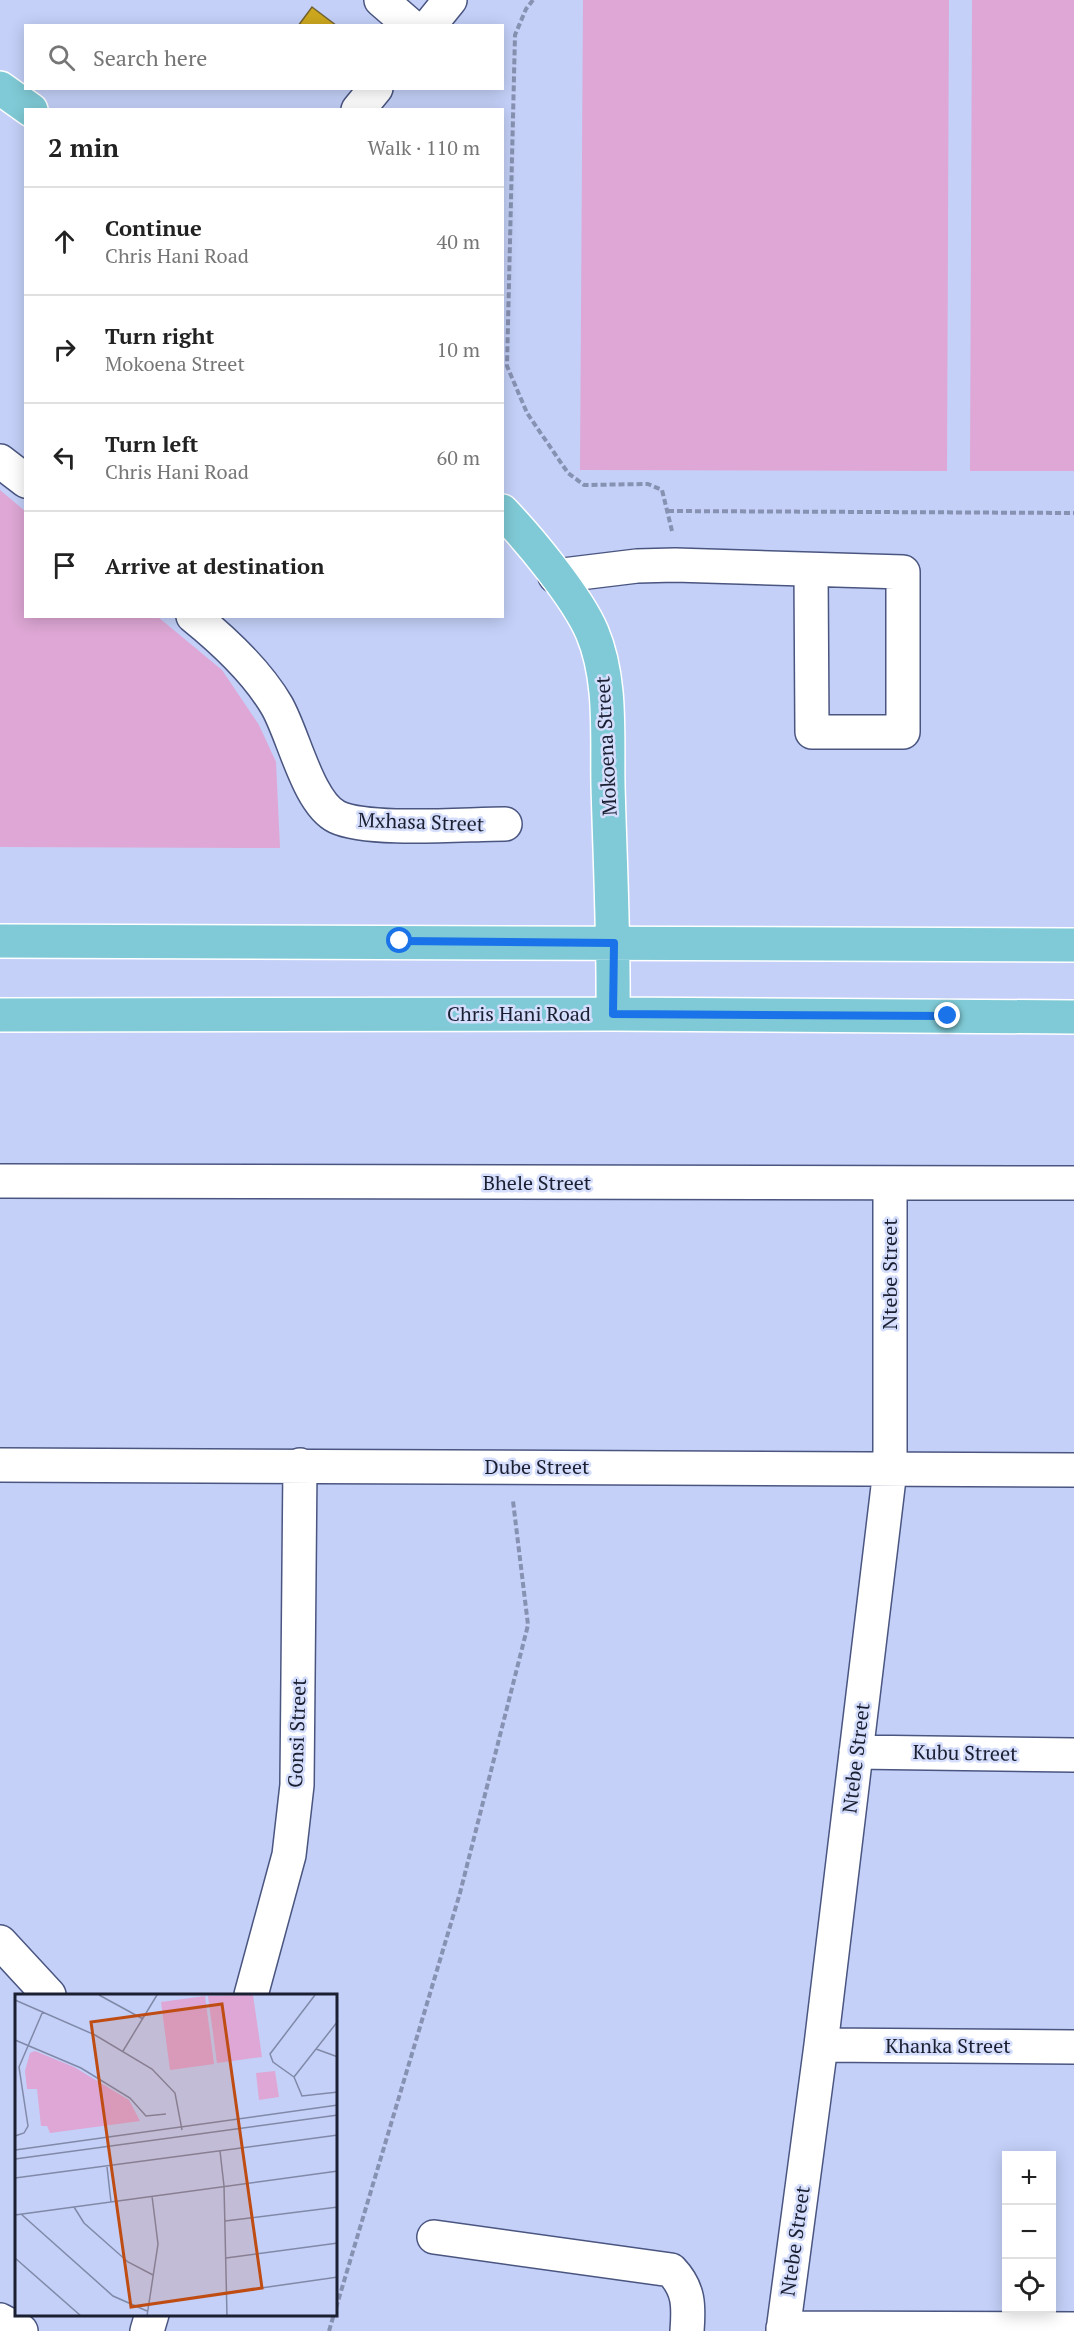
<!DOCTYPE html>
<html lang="en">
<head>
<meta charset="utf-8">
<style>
	body { margin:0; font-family:"PT Serif",serif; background:#f6f6f6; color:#222 }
	.controls { position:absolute; right:18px; bottom:18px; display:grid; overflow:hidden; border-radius:0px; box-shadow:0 3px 15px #0003 }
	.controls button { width:54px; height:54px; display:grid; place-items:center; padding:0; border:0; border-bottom:2px solid #e0e0e0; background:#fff; color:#222; font:30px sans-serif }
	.stop { position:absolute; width:18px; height:18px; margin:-14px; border:4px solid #1a73e8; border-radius:50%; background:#fff }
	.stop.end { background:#1a73e8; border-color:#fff; box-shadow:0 2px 6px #0008 }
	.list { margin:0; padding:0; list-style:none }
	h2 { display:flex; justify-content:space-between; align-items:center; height:78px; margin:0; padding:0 24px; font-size:26px }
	h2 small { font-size:20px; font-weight:400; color:#767676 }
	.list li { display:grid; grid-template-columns:39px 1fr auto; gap:18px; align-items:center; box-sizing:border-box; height:108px; padding:0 24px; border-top:2px solid #e0e0e0 }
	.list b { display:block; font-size:22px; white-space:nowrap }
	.list p { margin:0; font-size:20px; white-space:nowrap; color:#767676 }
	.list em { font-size:20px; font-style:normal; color:#767676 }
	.icon { flex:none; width:33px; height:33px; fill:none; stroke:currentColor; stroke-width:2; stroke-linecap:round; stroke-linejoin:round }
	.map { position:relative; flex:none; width:1074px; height:2331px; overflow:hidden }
	.search { position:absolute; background:#fff; box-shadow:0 3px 15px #0003; left:24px; top:24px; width:480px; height:66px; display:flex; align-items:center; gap:15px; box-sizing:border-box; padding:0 21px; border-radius:0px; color:#767676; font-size:22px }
	.panel { position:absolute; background:#fff; box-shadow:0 3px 15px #0003; left:24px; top:108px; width:480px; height:510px; border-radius:0px }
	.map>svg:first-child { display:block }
</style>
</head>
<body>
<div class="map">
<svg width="1074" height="2331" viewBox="0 0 1074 2331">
	<rect width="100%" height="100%" fill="#c4d0f8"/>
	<!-- green -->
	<path fill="#dea7d5" d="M583 0H949L947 471 580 470Z
		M972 0H1074V471H970Z
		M0 490 25 511 26 616 158 617 222 670 259 725 276 762 280 848 0 847Z"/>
	<!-- building -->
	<path fill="#cda81e" stroke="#726231" stroke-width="1.5" d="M312 7 337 26H298Z"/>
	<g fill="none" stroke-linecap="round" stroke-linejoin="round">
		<defs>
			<path id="minor" d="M381 0 411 26
				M429 26 450 0
				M358 110 376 88
				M0 461 26 481
				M555 576 637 566 675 565 903 572V732H812L811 570
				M193 616C224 641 257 672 277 706 294 736 308 803 337 817 369 832 465 824 505 824
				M0 1181 1074 1183
				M0 1465 1074 1470
				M856 1752 1074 1755
				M0 1942 49 1995
				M251 1995 289 1855 297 1785 300 1465
				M821 2045 1074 2047
				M434 2237 671 2270C689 2289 689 2305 687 2331
				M0 2320 21 2331
				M783 2328 1074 2329
				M147 2331 152 2314
				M783 2331 821 2045 890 1470V1183"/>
			<path id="major" d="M0 88 31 110
				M502 511C529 539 577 597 592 632 612 679 607 735 608 785 610 861 614 937 613 1014
				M0 941 1074 945
				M0 1015 613 1014 1074 1017"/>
		</defs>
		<!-- minor casing -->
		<use href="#minor" stroke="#4a5680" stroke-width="36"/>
		<!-- major casing -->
		<use href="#major" stroke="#fff" stroke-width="36"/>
		<!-- path -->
		<path stroke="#8791b1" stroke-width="4" stroke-dasharray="6 3" stroke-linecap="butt" d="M533 0 526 9 515 35 507 366 527 413 568 473 584 485 648 484 662 490 672 531
			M668 511 1074 513
			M336 2308 460 1893 528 1625 513 1501
			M329 2331 334 2314"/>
		<!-- minor -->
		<use href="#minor" stroke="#fff" stroke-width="33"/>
		<!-- major -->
		<use href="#major" stroke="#7fcad6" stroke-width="33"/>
	</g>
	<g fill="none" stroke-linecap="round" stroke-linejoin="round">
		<!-- route -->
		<path stroke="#1a73e8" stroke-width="8" d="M400 941 614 943 613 1014 948 1016"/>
	</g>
	<g text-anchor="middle" stroke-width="5" stroke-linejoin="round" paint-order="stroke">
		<!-- street labels -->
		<g font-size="20" fill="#1a1f31" stroke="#d5defc">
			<text transform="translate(606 746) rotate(-93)" y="7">Mokoena Street</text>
			<text transform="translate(421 822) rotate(2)" y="7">Mxhasa Street</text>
			<text x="519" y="1021">Chris Hani Road</text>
			<text x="537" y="1190">Bhele Street</text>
			<text transform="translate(890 1274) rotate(-90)" y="7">Ntebe Street</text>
			<text x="537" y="1474">Dube Street</text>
			<text transform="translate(297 1733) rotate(-88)" y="7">Gonsi Street</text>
			<text transform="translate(965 1753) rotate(1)" y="7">Kubu Street</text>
			<text transform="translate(856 1758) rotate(-83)" y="7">Ntebe Street</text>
			<text x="948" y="2053">Khanka Street</text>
			<text transform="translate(795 2241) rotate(-82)" y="7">Ntebe Street</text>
		</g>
	</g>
	<!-- overview -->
	<g transform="translate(15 1994)">
		<rect width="322" height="322" fill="#c4d0f8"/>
		<path d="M238 1 247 63 202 69 193 2ZM190 2 199 70 155 76 146 8ZM20 57 59 73 114 106 125 127 35 139 32 132H26L22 95H12L10 77 15 59ZM260 77 264 103 244 106 241 79Z" fill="#dea7d5"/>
		<path fill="none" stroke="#8089a8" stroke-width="1.5" d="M84 1 128 25M0 6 80 41 137 75 160 99 167 136M0 46 66 74 115 104 131 122 151 120M301 55 323 63M108 57 142 1M279 83 258 68 255 60 300 1M279 83 323 27M279 83 287 102 323 98M0 142 9 139 13 132 4 73 28 17M0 156 323 111M205 157 209 192 212 322M0 165 323 121M92 173 96 208M0 184 323 141M59 213 69 229 113 268 138 281M6 220 98 302 132 317M0 221 323 177M210 227 323 213M0 264 66 322M211 264 323 249M211 299 323 283M132 322 143 250 137 202"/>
		<path fill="#bf4d13" fill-opacity="0.15" stroke="#bf4d13" stroke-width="3" d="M207 10 247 294 116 313 76 28Z"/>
		<rect width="322" height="322" fill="none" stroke="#1a1f31" stroke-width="3"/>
	</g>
</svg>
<div class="controls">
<button>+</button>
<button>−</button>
<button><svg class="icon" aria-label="locate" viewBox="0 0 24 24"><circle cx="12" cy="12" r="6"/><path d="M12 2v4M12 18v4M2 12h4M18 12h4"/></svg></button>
</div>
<div class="stop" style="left:400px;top:941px"></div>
<div class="stop end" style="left:948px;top:1016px"></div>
<div class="search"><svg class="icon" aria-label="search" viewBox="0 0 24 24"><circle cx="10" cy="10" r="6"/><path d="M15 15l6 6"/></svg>Search here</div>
<section class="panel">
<h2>2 min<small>Walk · 110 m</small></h2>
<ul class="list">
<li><svg class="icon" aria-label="ahead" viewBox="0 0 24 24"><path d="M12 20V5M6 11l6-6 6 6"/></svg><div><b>Continue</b><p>Chris Hani Road</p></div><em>40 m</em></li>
<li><svg class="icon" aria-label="right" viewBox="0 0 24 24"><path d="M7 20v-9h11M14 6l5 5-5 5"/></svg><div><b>Turn right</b><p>Mokoena Street</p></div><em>10 m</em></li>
<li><svg class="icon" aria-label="left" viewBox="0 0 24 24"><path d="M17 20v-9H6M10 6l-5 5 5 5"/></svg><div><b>Turn left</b><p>Chris Hani Road</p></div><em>60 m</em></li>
<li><svg class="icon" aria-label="arrive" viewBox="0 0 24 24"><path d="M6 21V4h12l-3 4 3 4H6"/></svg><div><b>Arrive at destination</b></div></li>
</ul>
</section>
</div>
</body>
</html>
